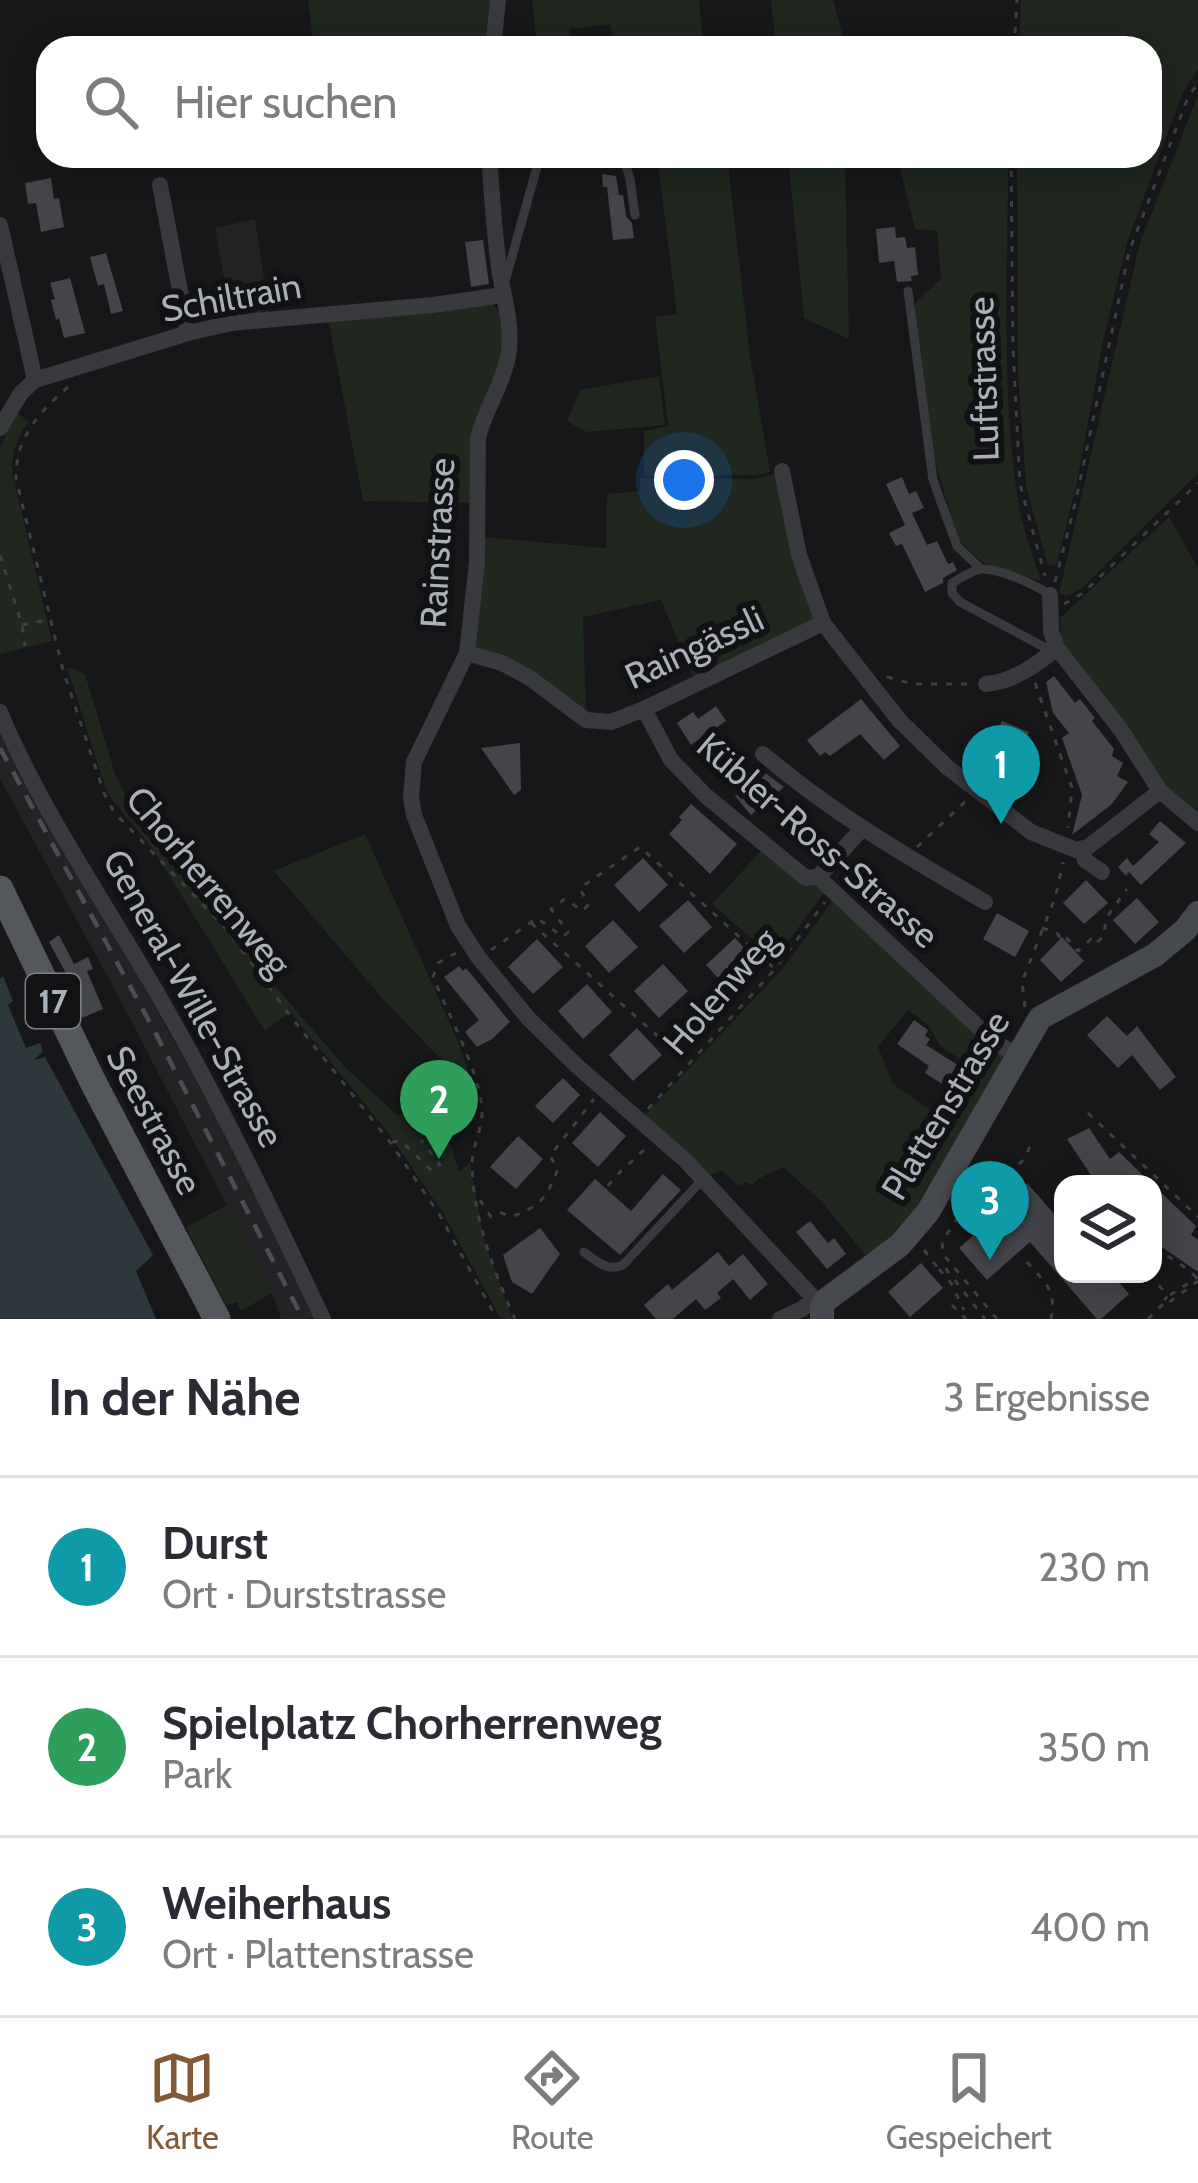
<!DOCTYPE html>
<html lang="de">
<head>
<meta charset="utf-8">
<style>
	body { margin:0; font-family:Cabin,sans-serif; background:#f2f2f3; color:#2b2b33 }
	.controls { position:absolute; right:36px; bottom:36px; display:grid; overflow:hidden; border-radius:24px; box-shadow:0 6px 30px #0003 }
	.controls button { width:108px; height:108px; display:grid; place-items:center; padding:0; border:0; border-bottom:3px solid #e1e1e2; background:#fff; color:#2b2b33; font:60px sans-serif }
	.you { position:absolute; left:684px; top:480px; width:42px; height:42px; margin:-30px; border:9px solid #fff; border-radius:50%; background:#1a73e8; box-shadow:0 0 0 18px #1a73e833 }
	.badge { display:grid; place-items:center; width:78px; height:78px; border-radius:50%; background:#835a35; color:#fff; font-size:39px; font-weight:700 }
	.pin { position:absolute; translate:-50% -99px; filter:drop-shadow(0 3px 6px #0008) }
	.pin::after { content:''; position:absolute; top:63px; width:42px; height:36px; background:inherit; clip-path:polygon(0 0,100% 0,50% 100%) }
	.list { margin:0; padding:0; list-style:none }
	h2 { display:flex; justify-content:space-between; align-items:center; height:156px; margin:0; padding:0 48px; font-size:51px }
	h2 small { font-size:39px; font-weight:400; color:#7c7c81 }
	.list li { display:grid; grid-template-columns:78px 1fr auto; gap:36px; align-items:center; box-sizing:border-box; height:180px; padding:0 48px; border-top:3px solid #e1e1e2 }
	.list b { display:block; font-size:45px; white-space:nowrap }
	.list p { margin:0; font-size:39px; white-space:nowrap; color:#7c7c81 }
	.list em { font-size:39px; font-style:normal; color:#7c7c81 }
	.icon { flex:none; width:66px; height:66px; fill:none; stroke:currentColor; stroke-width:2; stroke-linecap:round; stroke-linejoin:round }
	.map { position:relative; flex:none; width:1198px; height:1319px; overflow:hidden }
	.search { position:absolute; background:#fff; box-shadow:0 6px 30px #0003; left:36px; right:36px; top:36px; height:132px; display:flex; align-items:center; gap:30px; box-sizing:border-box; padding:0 42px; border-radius:36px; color:#7c7c81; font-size:45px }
	.sheet { height:696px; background:#fff }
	nav { display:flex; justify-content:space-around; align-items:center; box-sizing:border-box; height:168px; border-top:3px solid #e1e1e2; background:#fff; font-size:33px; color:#7c7c81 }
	nav a { display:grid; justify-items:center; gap:6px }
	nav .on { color:#835a35 }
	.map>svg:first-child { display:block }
</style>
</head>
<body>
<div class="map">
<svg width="1198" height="1319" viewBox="0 0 1198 1319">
	<rect width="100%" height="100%" fill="#171719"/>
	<!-- built -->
	<path fill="#232326" d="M255 219 269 313 231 317 215 228Z
		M0 729 264 1202 317 1319H281L272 1293 124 1007 0 779Z"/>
	<!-- green -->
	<path fill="#1f271f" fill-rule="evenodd" d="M308 0H493L489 48H314Z
		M532 0H699L704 48H615L610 24 569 29 570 48H537Z
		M771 0H833L843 35V48H776Z
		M1021 0H1198V69L1181 96 1127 243 1103 341 1077 482 1057 564 1048 566 1026 486 1018 374 1017 156H1150V48H1019Z
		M1198 95V473L1082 588 1067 596 1059 593 1140 243Z
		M657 156H727L750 356 770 472 757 475 644 476V431L668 426 655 317 677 314Z
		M788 156H845L849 339 804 318Z
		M897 156H1008C1008 266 1001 392 1018 500 1022 527 1033 555 1041 581L982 562 958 539 935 462 915 326V303L941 279 937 231 915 229Z
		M491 301 504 320 505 329 472 503 363 501 328 318Z
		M659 376 665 425 586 432 567 421 580 390Z
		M15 411 29 422C15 439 11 455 13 477L52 641 0 654V449Z
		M775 474 817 620 693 677 661 600 583 617 586 714 472 649 483 537 606 548 607 494 640 491V478L755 479Z
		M1169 517 1198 568V812L1161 783 1062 643 1060 618Z
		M67 667 85 674 115 774 133 810 174 862 215 902 270 980 344 1066 396 1114 431 1117 451 1146 459 1172 470 1163 484 1240 513 1319H501L443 1213 386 1130 290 1012 265 1031 153 849 107 793Z
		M365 834 455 1035 476 1092 473 1093 383 999 274 871Z
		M761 851 805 886H817L824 893 775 959 712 904Z
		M833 900 1005 1059 922 1203 895 1237 868 1258 820 1200 783 1167 758 1179 753 1185 744 1182 739 1186 722 1171 707 1176 644 1116 785 966ZM908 1010 929 1026 940 1046 973 1067 939 1116 893 1084 878 1047Z
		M227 1205 272 1293 241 1311 237 1302 226 1305 186 1227Z"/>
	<!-- water -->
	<path fill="#2d383c" d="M3 976 13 1001 8 1005 26 1048 40 1043 43 1051 34 1060 45 1057 153 1255 136 1271 156 1319H0V979Z"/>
	<!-- building -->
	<path fill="#434549" d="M602 174 616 176 619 195H623L626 216 632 223 634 238 613 240 607 187H603Z
		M51 178 54 199 59 198 64 227 41 232 36 203 28 204 25 183Z
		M895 227 896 238 905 237 907 248 915 247 918 275 911 276 912 281 897 282 894 261 879 263 876 229Z
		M483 240 489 284 471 287 465 242Z
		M106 253 123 311 111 314 104 284 98 286 90 257Z
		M70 278 85 333 64 338 59 318 56 320 51 300 55 299 50 283Z
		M902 477 909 494 916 491 924 508 912 513 927 545 937 541 948 564 953 562 957 570 943 578V583L925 592 902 544 896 546 889 533 905 525 886 484Z
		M1054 676 1075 703 1080 699 1095 718 1092 721 1114 749 1112 756 1123 763 1117 776 1128 782 1112 804 1072 835 1082 795 1062 738 1069 733 1053 713 1046 682Z
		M861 699 900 746 884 760 860 734 830 756 825 752 820 756 807 740Z
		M716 706 726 721 691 745 677 723 693 712 698 719Z
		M1002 721 1029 732 1024 744 1039 751 1031 768 1013 760 1015 754 992 744Z
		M520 743 521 790 514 795 481 748Z
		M764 772 784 787 751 815 735 796Z
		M691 804 737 844 710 874 669 834 682 820 679 817Z
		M1160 821 1186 843 1141 885 1129 872 1126 876 1118 867 1127 858 1133 866 1159 842 1149 834Z
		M643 858 668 885 639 912 614 885Z
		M1086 880 1108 903 1084 924 1063 903Z
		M1137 898 1159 922 1135 944 1113 920Z
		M688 900 712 927 684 953 659 926Z
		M997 913 1029 931 1015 957 983 939Z
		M613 920 638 947 609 973 585 946Z
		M59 935 74 964 88 957 93 969 87 971 103 1009 82 1018 69 990 74 988 49 942Z
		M1062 937 1084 961 1061 982 1040 960Z
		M735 938 760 965 731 992 706 965Z
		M537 939 563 967 533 994 508 967Z
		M663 964 688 991 659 1018 634 991Z
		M459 966 463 971 466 968 510 1022 492 1039 477 1047 465 1032 479 1020 444 977Z
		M587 984 612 1012 583 1039 558 1011Z
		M1107 1016 1127 1036 1137 1026 1176 1077 1160 1090 1132 1055 1118 1068 1087 1035Z
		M914 1020 928 1030 925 1036 930 1039 926 1045 961 1067 948 1088 925 1073 929 1066 897 1044Z
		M637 1028 662 1055 633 1081 609 1055Z
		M563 1078 580 1095 553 1123 535 1106Z
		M600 1112 626 1136 598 1167 572 1143Z
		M1089 1128 1110 1159 1119 1152 1152 1184H1097L1067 1139Z
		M518 1136 543 1159 516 1189 490 1167Z
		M663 1174 681 1190 620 1255 567 1210 595 1179 631 1211Z
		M1027 1183 1063 1224V1274H1112L1129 1294 1101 1319H1097L1030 1242 987 1280 959 1248 983 1227 980 1224Z
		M1153 1185 1196 1226 1191 1235 1198 1240V1272L1153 1241Z
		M810 1221 828 1243 834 1238 846 1254 827 1269 796 1232Z
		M540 1228 560 1254 532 1294 512 1282 503 1255Z
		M718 1252 729 1266 743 1254 768 1284 750 1300 733 1279 717 1293 721 1298 705 1310 696 1299 673 1319H656L644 1305 668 1284 672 1290Z
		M921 1263 943 1288 910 1317 888 1292Z"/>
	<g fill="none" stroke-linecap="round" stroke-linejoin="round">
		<!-- path -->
		<path stroke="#3e4144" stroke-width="3" stroke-dasharray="6 9" stroke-linecap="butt" d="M1014 48 1017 0
			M1011 156 1013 348 1020 484 1045 576
			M68 387C38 413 15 439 16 479L63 670 104 793 114 812 227 930 288 1013 390 1142 439 1214 497 1319
			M0 555 22 625 25 646
			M1055 582 1075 504 1129 252 1187 100 1198 82
			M1064 604 1083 593 1198 483
			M22 625 47 620
			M887 677 913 684H972
			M1035 683 1072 788 1068 828
			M917 847 967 800
			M531 923 682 1058
			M1042 928 1056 932 1060 937 1063 934 1078 951 1091 939 1095 944 1103 937 1107 917 1127 889
			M491 950 537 918 563 937 568 932 551 909 565 899 583 911 588 905 580 888 640 847 775 969
			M456 953 438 963 433 977C448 1013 479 1071 482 1109 483 1128 472 1146 472 1165 473 1217 494 1272 515 1319
			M1025 1007 1022 982 1056 895 1063 862
			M648 1109 775 969 825 902
			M1088 1113 1198 1217
			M392 1142 401 1141 432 1171 440 1165 421 1140
			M608 1186C619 1171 635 1159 649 1145
			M480 1200 491 1217 502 1213 510 1217C540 1207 546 1199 558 1169L550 1156 594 1099
			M968 1203 987 1211 989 1206 983 1193 987 1190 999 1192 994 1179
			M924 1250 938 1268 946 1269 985 1319
			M1153 1252C1170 1255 1183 1265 1196 1277
			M1027 1262C1045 1283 1057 1290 1051 1319
			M939 1269 951 1283 964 1310
			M1149 1274 1168 1296 1164 1300
			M1170 1295 1198 1277
			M952 1305 966 1319
			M997 1319 943 1254 942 1242 978 1185 1016 1167 1025 1158 1031 1144
			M1148 1319 1165 1302 1167 1304 1198 1281"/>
		<!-- lane -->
		<path stroke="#383a3e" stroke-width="9" d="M623 156 630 179 635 215
			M506 278 540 156
			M908 291 933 480 957 546 981 569
			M1050 595C1036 585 999 568 981 569 972 570 960 579 952 583V593L960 602 1044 647 1054 648
			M584 1252C596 1261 607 1272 623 1265L703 1179"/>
		<!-- street -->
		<path stroke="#383a3e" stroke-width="16" d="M493 48 498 0
			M489 156C492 193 494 231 499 268 503 295 512 323 509 350 505 382 485 408 478 438L477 562 467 653 414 762 411 797 414 815 458 926 479 958 528 1018 577 1066 685 1160 822 1307
			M160 185 188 333
			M0 225 35 380
			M0 428 21 393 35 380 188 333 231 323 433 305 503 295
			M782 471 799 555 823 623 899 720 947 767 1031 832 1076 850 1088 847 1160 791
			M1050 595 1051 631 1057 648 1121 730 1160 791 1198 823
			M467 653 502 663 530 678 586 720 611 722 644 709 823 623
			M986 684C1014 681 1035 666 1057 648
			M644 709 671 760 706 796 806 878 818 877 992 1040 1017 1056
			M0 712C42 813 107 905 161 1000 221 1104 272 1211 323 1319
			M763 754C832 813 906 856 985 902
			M1083 850 1085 860 1102 872
			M818 877 861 830
			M780 1319 802 1309 813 1300"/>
		<!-- secondary -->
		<path stroke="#46494d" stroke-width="24" d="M822 1319V1307L826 1300 900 1245 928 1212 1040 1018 1155 955 1185 930 1198 913"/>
		<!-- primary -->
		<path stroke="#54575c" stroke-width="27" d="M0 889 93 1082 217 1319"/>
		<!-- rail -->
		<path stroke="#4b4e52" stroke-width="4.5" stroke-dasharray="15 12" stroke-linecap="butt" d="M0 748 155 1032 303 1319"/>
	</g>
	<g text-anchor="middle" stroke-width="12" stroke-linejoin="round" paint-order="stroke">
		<!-- shield labels -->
		<rect fill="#121214" stroke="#7c8187" stroke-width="3" x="26" y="974" width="54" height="54" rx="9"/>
		<g font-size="33" font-weight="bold" fill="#a9b0b8">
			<text x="53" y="1013">17</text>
		</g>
		<!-- street labels -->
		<g font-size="36" fill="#a9b0b8" stroke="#121214">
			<text transform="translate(231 297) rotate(-10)" y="13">Schiltrain</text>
			<text transform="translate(983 379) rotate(-92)" y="13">Luftstrasse</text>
			<text transform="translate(437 543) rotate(-87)" y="13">Rainstrasse</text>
			<text transform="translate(694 647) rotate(-25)" y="13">Raingässli</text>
			<text transform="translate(818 840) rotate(41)" y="13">Kübler-Ross-Strasse</text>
			<text transform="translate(209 881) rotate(50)" y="13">Chorherrenweg</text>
			<text transform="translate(720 991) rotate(-49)" y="13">Holenweg</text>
			<text transform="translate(194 998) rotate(61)" y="13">General-Wille-Strasse</text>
			<text transform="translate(945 1105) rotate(-59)" y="13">Plattenstrasse</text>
			<text transform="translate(155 1120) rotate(62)" y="13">Seestrasse</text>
		</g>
	</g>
</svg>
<div class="controls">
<button><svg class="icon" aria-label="layers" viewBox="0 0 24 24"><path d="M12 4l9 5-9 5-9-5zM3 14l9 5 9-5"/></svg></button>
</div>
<div class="you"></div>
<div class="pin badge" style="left:1001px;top:824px;background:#0f9aa8">1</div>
<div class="pin badge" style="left:439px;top:1159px;background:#2e9e5b">2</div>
<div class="pin badge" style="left:990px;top:1260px;background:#0f9aa8">3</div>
<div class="search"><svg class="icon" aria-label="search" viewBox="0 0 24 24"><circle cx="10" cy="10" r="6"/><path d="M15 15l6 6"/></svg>Hier suchen</div>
</div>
<section class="sheet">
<h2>In der Nähe<small>3 Ergebnisse</small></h2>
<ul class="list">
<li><span class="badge" style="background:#0f9aa8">1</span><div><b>Durst</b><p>Ort · Durststrasse</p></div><em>230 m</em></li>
<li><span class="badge" style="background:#2e9e5b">2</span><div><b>Spielplatz Chorherrenweg</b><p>Park</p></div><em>350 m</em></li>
<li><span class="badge" style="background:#0f9aa8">3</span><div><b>Weiherhaus</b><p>Ort · Plattenstrasse</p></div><em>400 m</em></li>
</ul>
</section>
<nav>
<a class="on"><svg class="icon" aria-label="map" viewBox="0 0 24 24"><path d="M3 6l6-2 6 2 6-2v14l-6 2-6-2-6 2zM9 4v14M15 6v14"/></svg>Karte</a>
<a><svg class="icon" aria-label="directions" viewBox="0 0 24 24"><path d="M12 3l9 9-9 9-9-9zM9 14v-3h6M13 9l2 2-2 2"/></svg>Route</a>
<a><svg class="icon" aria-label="saved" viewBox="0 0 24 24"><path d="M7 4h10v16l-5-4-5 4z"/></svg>Gespeichert</a>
</nav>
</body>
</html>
